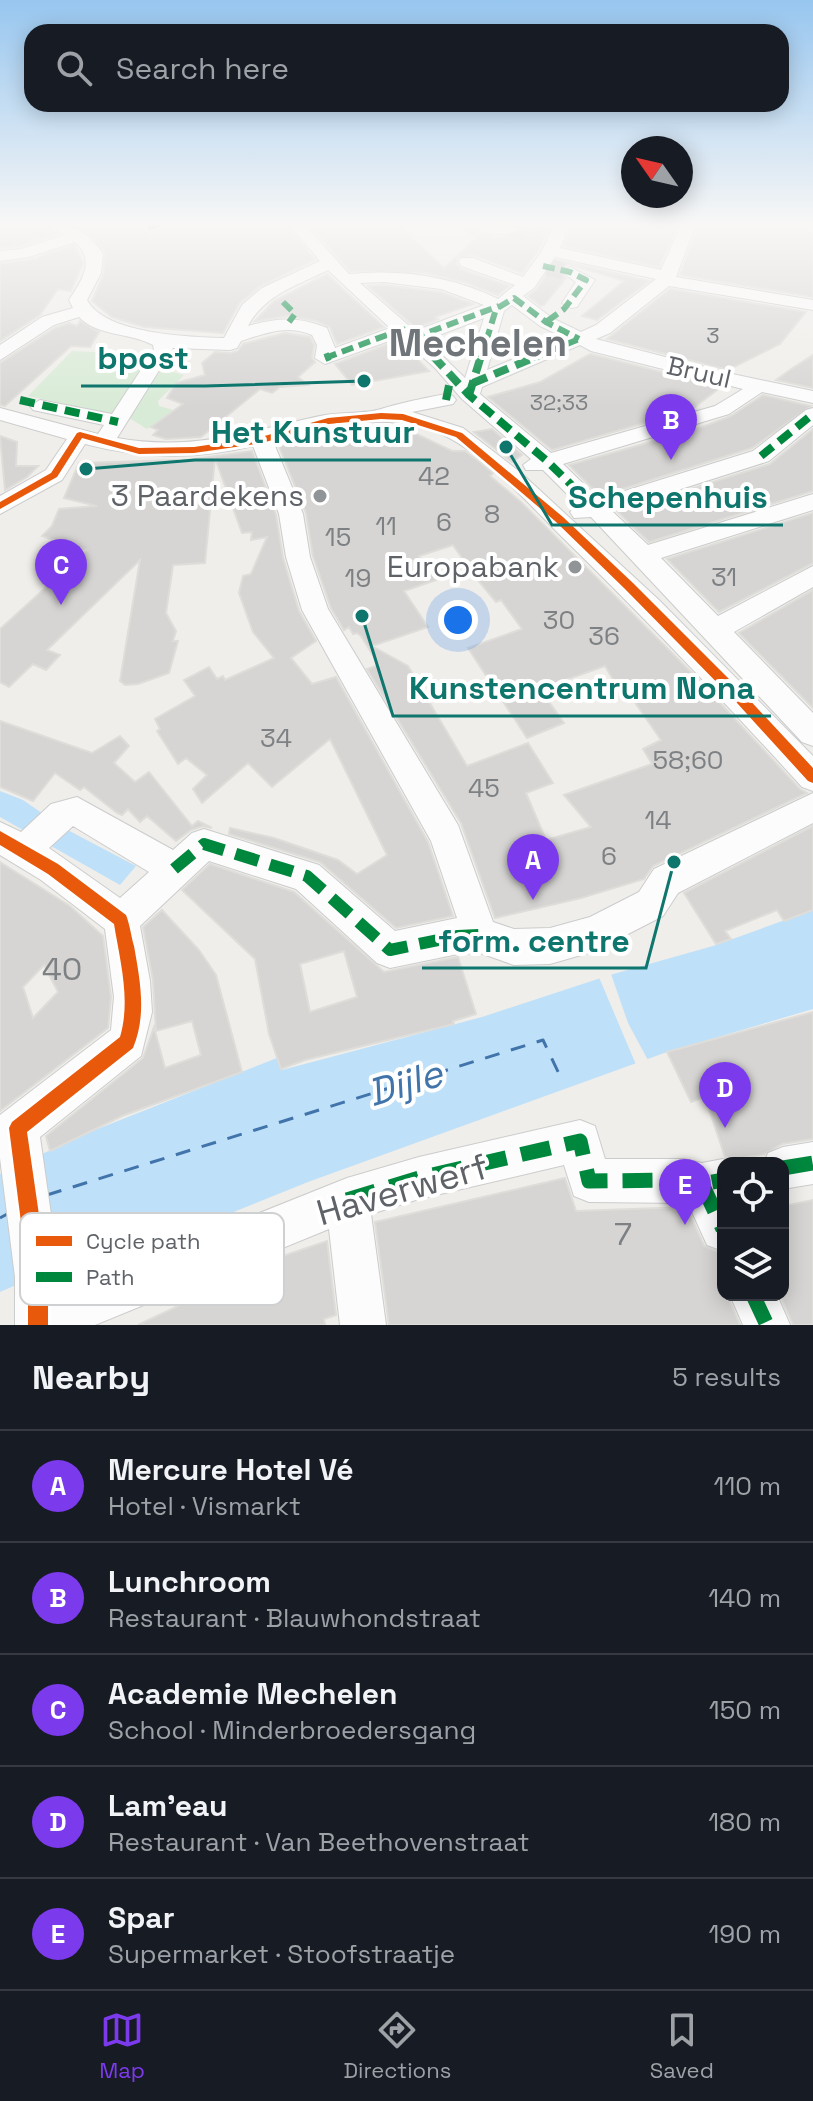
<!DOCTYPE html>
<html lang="en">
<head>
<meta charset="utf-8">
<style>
	body { margin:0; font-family:"Space Grotesk",sans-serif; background:#242831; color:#f1f3f6 }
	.controls { position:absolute; right:24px; bottom:24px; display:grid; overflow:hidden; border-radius:16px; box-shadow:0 4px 20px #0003 }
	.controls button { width:72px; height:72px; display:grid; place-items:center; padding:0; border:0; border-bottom:2px solid #363941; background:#171b24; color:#f1f3f6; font:40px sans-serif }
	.compass { position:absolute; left:621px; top:136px; width:72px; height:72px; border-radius:50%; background:#171b24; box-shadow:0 4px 20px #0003; rotate:304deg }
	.you { position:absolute; left:458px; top:620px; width:28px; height:28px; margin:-20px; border:6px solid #fff; border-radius:50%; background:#1a73e8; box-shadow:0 0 0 12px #1a73e833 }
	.badge { display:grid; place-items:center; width:52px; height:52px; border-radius:50%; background:#7c3aed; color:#fff; font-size:26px; font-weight:700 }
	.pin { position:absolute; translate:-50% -66px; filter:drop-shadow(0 2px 4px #0008) }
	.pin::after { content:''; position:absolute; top:42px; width:28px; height:24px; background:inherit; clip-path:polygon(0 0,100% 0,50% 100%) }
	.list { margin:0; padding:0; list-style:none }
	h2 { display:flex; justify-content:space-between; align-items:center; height:104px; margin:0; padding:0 32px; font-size:34px }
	h2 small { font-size:26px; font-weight:400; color:#9ea1a6 }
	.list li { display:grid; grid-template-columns:52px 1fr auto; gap:24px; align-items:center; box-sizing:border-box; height:112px; padding:0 32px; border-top:2px solid #363941 }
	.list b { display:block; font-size:30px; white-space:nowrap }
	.list p { margin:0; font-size:26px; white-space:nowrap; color:#9ea1a6 }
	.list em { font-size:26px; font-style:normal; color:#9ea1a6 }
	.icon { flex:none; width:44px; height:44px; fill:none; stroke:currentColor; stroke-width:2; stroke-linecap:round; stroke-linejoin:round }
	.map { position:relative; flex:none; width:813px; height:1325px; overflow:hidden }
	.search { position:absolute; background:#171b24; box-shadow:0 4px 20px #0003; left:24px; right:24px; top:24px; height:88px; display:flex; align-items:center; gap:20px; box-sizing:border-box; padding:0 28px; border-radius:24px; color:#9ea1a6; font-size:30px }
	.sheet { height:664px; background:#171b24 }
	nav { display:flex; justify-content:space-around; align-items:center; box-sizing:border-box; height:112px; border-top:2px solid #363941; background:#171b24; font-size:22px; color:#9ea1a6 }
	nav a { display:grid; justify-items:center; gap:4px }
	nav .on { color:#7c3aed }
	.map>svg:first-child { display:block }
</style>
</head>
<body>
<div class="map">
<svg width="813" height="1325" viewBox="0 0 813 1325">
	<rect width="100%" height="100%" fill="#efeeea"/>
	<!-- green -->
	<path fill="#d8ebd6" d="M72 351 134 354 132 359 151 361 112 414 28 396Z
		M157 368 184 375 158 401 159 406 173 410 147 429 126 416Z"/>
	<!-- water -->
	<path fill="#bfe0f9" d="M0 791 23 800 62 827 136 866 120 885 0 817Z
		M813 910V1009L667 1052 308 1182 109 1262V1271L86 1278 85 1273 66 1279 50 1270 0 1292V1174L12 1168 85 1134 277 1058 282 1070 482 1017 610 975 713 946Z"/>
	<!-- pier -->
	<path fill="#efeeea" d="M610 971 628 1023 649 1062 637 1067 598 975Z"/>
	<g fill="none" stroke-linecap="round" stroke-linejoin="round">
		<!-- ferry -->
		<path stroke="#4174aa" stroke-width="3" stroke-dasharray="15 12" stroke-linecap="butt" d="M47 1195 543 1040 560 1076
			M0 1218 9 1213"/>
	</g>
	<!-- building -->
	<path fill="#d6d5d3" stroke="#deddd9" stroke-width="2" fill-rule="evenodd" d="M0 223H45L58 234 20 246 0 248Z
		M68 223H133L149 235 175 223H285L315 260 260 286 239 304 223 333 144 327 112 317 92 301 104 273 105 252 88 233Z
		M307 223H350L354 227 396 223 444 268 477 238 452 223H463L476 233 499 237 519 232 521 228 513 223H552L539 249 522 273 474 255 458 257 456 263 460 269 509 286 498 295 464 282 426 273 350 271Z
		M572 223H679L659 267 564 246Z
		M699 223H790L795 229 813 233V297L680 275Z
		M74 245 83 263 71 291 58 289 40 315 0 341V264L30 260Z
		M556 260 649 281 597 320 582 316 624 281 568 264 559 272 566 278 544 305 541 306 528 296 536 290Z
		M327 274 384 327 337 344 330 327 317 321 288 316 255 321 274 301Z
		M384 285 440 292 473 304 435 317 438 319 416 328 368 286Z
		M670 289 806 312 780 344 728 370 607 339Z
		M80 321 99 332 90 347 71 346 5 406 0 405V363L55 328 69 323 77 326Z
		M285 333 310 337 314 345 312 358 315 362 298 377 308 385 280 387 272 393 260 389 201 437 166 439 153 435 158 430 151 427 183 404 167 398 176 383 205 375 202 363 215 352 231 353 238 351 243 344Z
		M399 340 429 371 352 385 335 364Z
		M590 354H591L721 387 692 409 552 450 488 397 540 382Z
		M813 355V388L776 380 791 369Z
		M763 395 811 406 752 448 600 496 569 465 697 429 731 416Z
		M363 426H389L408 430 452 451H465L481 463 493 473 490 476 521 502 696 677 800 789 807 793 653 866 644 879 581 898 495 918 461 823 367 669 379 665 361 636 357 633 353 634 349 627 344 630 331 608 313 556 306 513 278 444 317 433ZM453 545 476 578 496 602 501 600 522 629 468 648 527 738 564 723 540 689 605 666 615 683 620 681 661 740 643 749 652 764 564 795 591 827 546 840 526 793 553 783 528 743 467 766 408 666 372 646 428 627 404 591 436 580 419 556Z
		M492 429 522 455 512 462 474 432Z
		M813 429V491L649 542 618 512 770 464Z
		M0 436 17 442 16 466H38L27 477 5 490Z
		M252 451 276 515 283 558 299 611 316 641 291 658 312 684 336 677 428 842 453 916 396 928 320 862 229 834 230 828 274 838 338 860 357 874 387 855 330 739 272 787 248 763 202 803 193 789 207 775 186 758 178 764 157 731 160 729 155 719 195 696 184 680 209 667 217 679 223 676 225 680 274 658 253 632 239 593 243 576 251 574 267 537 251 540 252 532 242 533 215 458 205 563 173 565 166 613 176 631 173 641H178L169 673 138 684 125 685 120 681 140 560 47 650 60 655 46 670 33 664 9 687 0 682V629L87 550 42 536 52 526 59 509 97 506 64 498 79 463 176 460 173 462Z
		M813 513V563L719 612 667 559Z
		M813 590V708L739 633Z
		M0 721 92 753 120 736 129 746 114 763 135 782 149 772 192 826 198 821 212 828 203 826 191 830 176 841 147 816 140 822 128 809 122 815 117 813 84 787 80 790 55 773 33 801 0 787Z
		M813 826V910L784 921 777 910 725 931 731 939 716 944 684 893Z
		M0 862 70 906 103 936 111 997 108 1028 0 1111ZM44 965 58 992 33 1018 23 987Z
		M210 864 294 892 384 972 458 957 476 1014 453 1021 454 1024 305 1060 281 1069 269 1034 255 959 182 890ZM344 951 357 997 310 1012 300 964Z
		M162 910 199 950 216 975 242 1072 122 1116 50 1151 46 1136 143 1058 154 1027 165 1068 201 1055 192 1021 156 1031 153 980 143 927Z
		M813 1012V1139L782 1144 764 1154 734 1160 725 1157 705 1097 691 1102 667 1052Z
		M565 1178 576 1211 687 1207 704 1246 721 1253 723 1258V1295H727L740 1325H389L375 1222Z
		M813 1200V1325H793L780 1295H783V1206Z
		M327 1241 336 1315 324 1319 325 1325H138L286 1255Z"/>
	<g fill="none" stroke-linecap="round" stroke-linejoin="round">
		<!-- minor-tunnel -->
		<path stroke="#cbcbca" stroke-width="17" stroke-dasharray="17 9" stroke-linecap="butt" d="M510 229 540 232
			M547 267 570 272"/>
		<defs>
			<path id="minor" d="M48 223C72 222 90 234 103 254L101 273 87 300C105 334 188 337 224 338L242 305 262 288 320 261 288 223H303L349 274C400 269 452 276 498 299L515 285 461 266 459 262 461 258H473L523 277 542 251 555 223H569L560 248 661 270 682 223H696L676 277 813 300V310L669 286 610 333 596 339 723 372 813 391V403L762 392 729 414 563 464 599 499 753 451 806 410 813 408V425L769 461 612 511 648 545 813 494V510L661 558 718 616 813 566V587L734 632 813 713V746L802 742 591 517 574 518 570 512 578 505 543 470H526L523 465 531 459 462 399 435 368 400 337 325 364 315 358 317 345 312 335C287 324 266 333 241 341L237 348 230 350 173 348 117 438C195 452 251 430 325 415 341 412 366 414 381 409 400 403 424 398 446 394L453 396 456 400 453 404 412 412 463 428 520 472 659 600 813 756V791L802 787C724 701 644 617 561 536 526 501 477 445 429 429 377 412 324 428 273 441L303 514 310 557 328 609 458 825 493 922 514 929 550 928 590 917 639 892 654 869 813 793V823L678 893 663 916 595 951 550 964 514 965 480 953 458 954 390 968 377 963 296 889 209 861 140 926 150 981 152 1012 141 1056 40 1137 62 1292 347 1178 419 1157 580 1120 595 1126 605 1159H683L702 1163 723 1159 734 1163H723V1251L707 1245 688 1203 589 1202 574 1196 564 1165 419 1199 371 1214 386 1325H340L329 1229 95 1325H15V1277L0 1158V1115L111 1030 114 997 105 929 41 880 0 855V822L21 832 51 804 77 797 173 850 192 833 204 829 319 865 395 931 457 918 431 841 302 610 286 557 279 514 253 446C196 460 142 459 85 444L62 480 0 514V496L46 470 67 439 0 420V408L98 434 104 425 33 410 30 406 40 400 112 414 154 350 153 345C129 332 99 337 79 317L54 325 0 360V345L42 317 73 308 69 300C82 280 96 261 75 242L29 257 0 261V251L21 249 65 235ZM555 257 656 279 596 325 581 332 552 318 523 296 534 288ZM328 270 390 328 335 348 327 328C299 316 276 318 248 326 264 295 298 285 328 270ZM384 282 441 289 484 305 415 331 360 283ZM512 305 540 326 565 338 487 370 504 311ZM484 318 465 378 426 340ZM580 345 591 351 743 389 715 406 551 453 480 394 482 387ZM73 826 149 872 120 898 49 848Z
				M136 223H172L148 232Z
				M466 223 510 224 518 229C507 238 476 234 466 223Z
				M793 223H813V230L796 226Z
				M570 267 595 280 577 307 571 308 562 303 576 282 562 272Z
				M813 1142V1184L783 1189V1163H764L768 1153 783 1147Z
				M730 1295H777L790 1325H743Z"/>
		</defs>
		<!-- minor casing -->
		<use href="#minor" stroke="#cbcccc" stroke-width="2"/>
		<!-- minor -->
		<use href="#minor" fill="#fdfcfc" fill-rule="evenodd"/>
		<!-- quiet-far3 -->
		<path stroke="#00873e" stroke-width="6" stroke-dasharray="12 6" stroke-linecap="butt" d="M148 227 164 223
			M543 266 570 272 586 280 564 309 546 322
			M283 302 295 314 289 322
			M413 338 499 306
			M325 358 403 329 435 358
			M481 358 496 309 514 298 546 322 579 339
			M533 358 579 339"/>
		<!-- quiet-far2 -->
		<path stroke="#00873e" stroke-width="8" stroke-dasharray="15 8" stroke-linecap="butt" d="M433 356 469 395 547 461 595 508
			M325 358 330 356
			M473 383 538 356
			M469 395 481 356
			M20 400 118 422
			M446 400 451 376
			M761 456 813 414"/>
		<!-- quiet-far1 -->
		<path stroke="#00873e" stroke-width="12" stroke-dasharray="24 12" stroke-linecap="butt" d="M174 869 204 844 307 876 390 950 458 936 480 935"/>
		<!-- quiet -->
		<path stroke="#00873e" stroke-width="15" stroke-dasharray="30 15" stroke-linecap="butt" d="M783 1168 813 1163
			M702 1184 723 1229
			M347 1200 419 1178 580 1141 589 1181 683 1180 702 1184 723 1180
			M753 1295 767 1325"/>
		<defs>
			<path id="cycleway" d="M381 413 403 414 462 433 563 517 633 583 745 695 813 768V783L808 781 737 703 625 589 555 521 456 437 402 420 381 419 329 424 262 443 194 453 139 454 82 438 57 477 0 509V502L51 473 77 433 80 432 139 448 194 447 261 437 328 418Z
				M0 831 58 864 126 915C130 925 131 936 134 946 140 980 147 1015 133 1048L27 1132 48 1277V1325H28V1277L9 1128 12 1122 120 1037C131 1000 120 961 114 924L48 874 0 845Z"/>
		</defs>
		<!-- cycleway casing -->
		<use href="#cycleway" stroke="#fff" stroke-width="5"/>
		<!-- cycleway -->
		<use href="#cycleway" fill="#e8590c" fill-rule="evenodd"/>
	</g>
	<!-- sky -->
	<linearGradient id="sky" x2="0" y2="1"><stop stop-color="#97c6ef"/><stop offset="0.55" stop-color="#f8f7f6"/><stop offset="1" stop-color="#f8f7f6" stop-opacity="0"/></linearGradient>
	<rect width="813" height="408" fill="url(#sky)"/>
	<!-- markers -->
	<g fill="#919496" stroke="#fff" stroke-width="3">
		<circle cx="320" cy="496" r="8"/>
		<circle cx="575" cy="567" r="8"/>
	</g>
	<g text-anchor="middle" stroke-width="8" stroke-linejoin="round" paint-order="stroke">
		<!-- far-number labels -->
		<g font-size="22" fill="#7e8184">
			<text x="713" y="343">3</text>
			<text x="559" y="410">32;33</text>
		</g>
		<!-- far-street labels -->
		<g font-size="26" fill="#5f6368" stroke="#fff">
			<text transform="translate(699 372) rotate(13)" y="9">Bruul</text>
		</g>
		<!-- number labels -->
		<g font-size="26" fill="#7e8184">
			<text x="434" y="485">42</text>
			<text x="492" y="523">8</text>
			<text x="444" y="531">6</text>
			<text x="386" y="535">11</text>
			<text x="338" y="546">15</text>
			<text x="724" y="586">31</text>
			<text x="358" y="587">19</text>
			<text x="559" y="629">30</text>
			<text x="604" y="645">36</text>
			<text x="276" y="747">34</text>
			<text x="688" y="769">58;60</text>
			<text x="484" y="797">45</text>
			<text x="658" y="829">14</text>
			<text x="609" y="865">6</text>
		</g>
		<!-- poi labels -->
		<g font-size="30" fill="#5f6368" stroke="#fff" text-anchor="end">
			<text x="304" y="506">3 Paardekens</text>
			<text x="559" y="577">Europabank</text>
		</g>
		<!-- near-number labels -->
		<g font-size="32" fill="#7e8184">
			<text x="62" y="980">40</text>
			<text x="623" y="1245">7</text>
		</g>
		<!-- near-street labels -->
		<g font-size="36" fill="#5f6368" stroke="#fff">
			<text transform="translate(402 1189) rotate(-16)" y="13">Haverwerf</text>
		</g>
		<!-- far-town labels -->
		<g font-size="38" font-weight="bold" fill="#70757a" stroke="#fff">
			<text x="478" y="356">Mechelen</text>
		</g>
		<!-- near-water labels -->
		<g font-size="38" font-style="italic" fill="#4174aa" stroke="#fff">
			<text transform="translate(405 1083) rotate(-17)" y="13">Dijle</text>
		</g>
	</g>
	<!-- legend -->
	<rect x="20" y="1213" width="264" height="92" rx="12" fill="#fff" stroke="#cfd0d2" stroke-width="2"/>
	<rect x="36" y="1236" width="36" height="10" fill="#e8590c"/>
	<rect x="36" y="1272" width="36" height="10" fill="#00873e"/>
	<g font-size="22" fill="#5f6368">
		<text x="86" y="1249">Cycle path</text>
		<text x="86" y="1285">Path</text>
	</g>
	<!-- callouts -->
	<path fill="none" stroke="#0f766e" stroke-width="3" d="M364 381L205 386H81M86 469L195 460H431M506 447L552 525H783M362 616L393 716H771M674 862L646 968H422"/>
	<g fill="#0f766e" stroke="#fff" stroke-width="3">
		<circle cx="364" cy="381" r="8"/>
		<circle cx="86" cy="469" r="8"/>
		<circle cx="506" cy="447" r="8"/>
		<circle cx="362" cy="616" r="8"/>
		<circle cx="674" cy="862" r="8"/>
	</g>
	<g font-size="32" text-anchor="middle" font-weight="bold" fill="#0f766e" stroke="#fff" stroke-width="8" stroke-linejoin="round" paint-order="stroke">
		<text x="143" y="369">bpost</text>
		<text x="313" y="443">Het Kunstuur</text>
		<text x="668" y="508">Schepenhuis</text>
		<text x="582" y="699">Kunstencentrum Nona</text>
		<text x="534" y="952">form. centre</text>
	</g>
</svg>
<div class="controls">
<button><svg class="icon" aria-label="locate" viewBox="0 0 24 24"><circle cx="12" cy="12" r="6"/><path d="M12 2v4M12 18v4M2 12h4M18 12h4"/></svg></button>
<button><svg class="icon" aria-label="layers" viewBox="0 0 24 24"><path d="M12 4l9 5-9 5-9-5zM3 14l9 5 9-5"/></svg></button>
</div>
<svg class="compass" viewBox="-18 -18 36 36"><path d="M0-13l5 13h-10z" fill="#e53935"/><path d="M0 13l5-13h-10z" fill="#9ea1a6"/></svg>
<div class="you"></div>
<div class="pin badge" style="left:533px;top:900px">A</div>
<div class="pin badge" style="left:671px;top:460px">B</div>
<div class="pin badge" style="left:61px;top:605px">C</div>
<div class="pin badge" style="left:725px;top:1128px">D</div>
<div class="pin badge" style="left:685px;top:1225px">E</div>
<div class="search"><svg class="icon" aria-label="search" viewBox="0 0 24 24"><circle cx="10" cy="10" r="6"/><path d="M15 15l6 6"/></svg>Search here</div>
</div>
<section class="sheet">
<h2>Nearby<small>5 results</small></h2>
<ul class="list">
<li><span class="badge">A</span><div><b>Mercure Hotel Vé</b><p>Hotel · Vismarkt</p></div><em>110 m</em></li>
<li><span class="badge">B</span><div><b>Lunchroom</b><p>Restaurant · Blauwhondstraat</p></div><em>140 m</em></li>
<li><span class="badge">C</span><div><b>Academie Mechelen</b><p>School · Minderbroedersgang</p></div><em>150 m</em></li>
<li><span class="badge">D</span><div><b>Lam'eau</b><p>Restaurant · Van Beethovenstraat</p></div><em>180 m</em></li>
<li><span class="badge">E</span><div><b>Spar</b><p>Supermarket · Stoofstraatje</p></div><em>190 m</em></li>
</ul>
</section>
<nav>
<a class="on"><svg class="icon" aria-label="map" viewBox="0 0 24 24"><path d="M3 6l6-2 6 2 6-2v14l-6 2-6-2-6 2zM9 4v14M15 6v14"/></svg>Map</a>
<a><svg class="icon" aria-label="directions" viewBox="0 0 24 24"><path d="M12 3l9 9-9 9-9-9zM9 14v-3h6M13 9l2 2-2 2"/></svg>Directions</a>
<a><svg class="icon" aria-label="saved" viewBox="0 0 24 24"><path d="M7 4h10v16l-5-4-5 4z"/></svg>Saved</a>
</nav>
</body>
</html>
